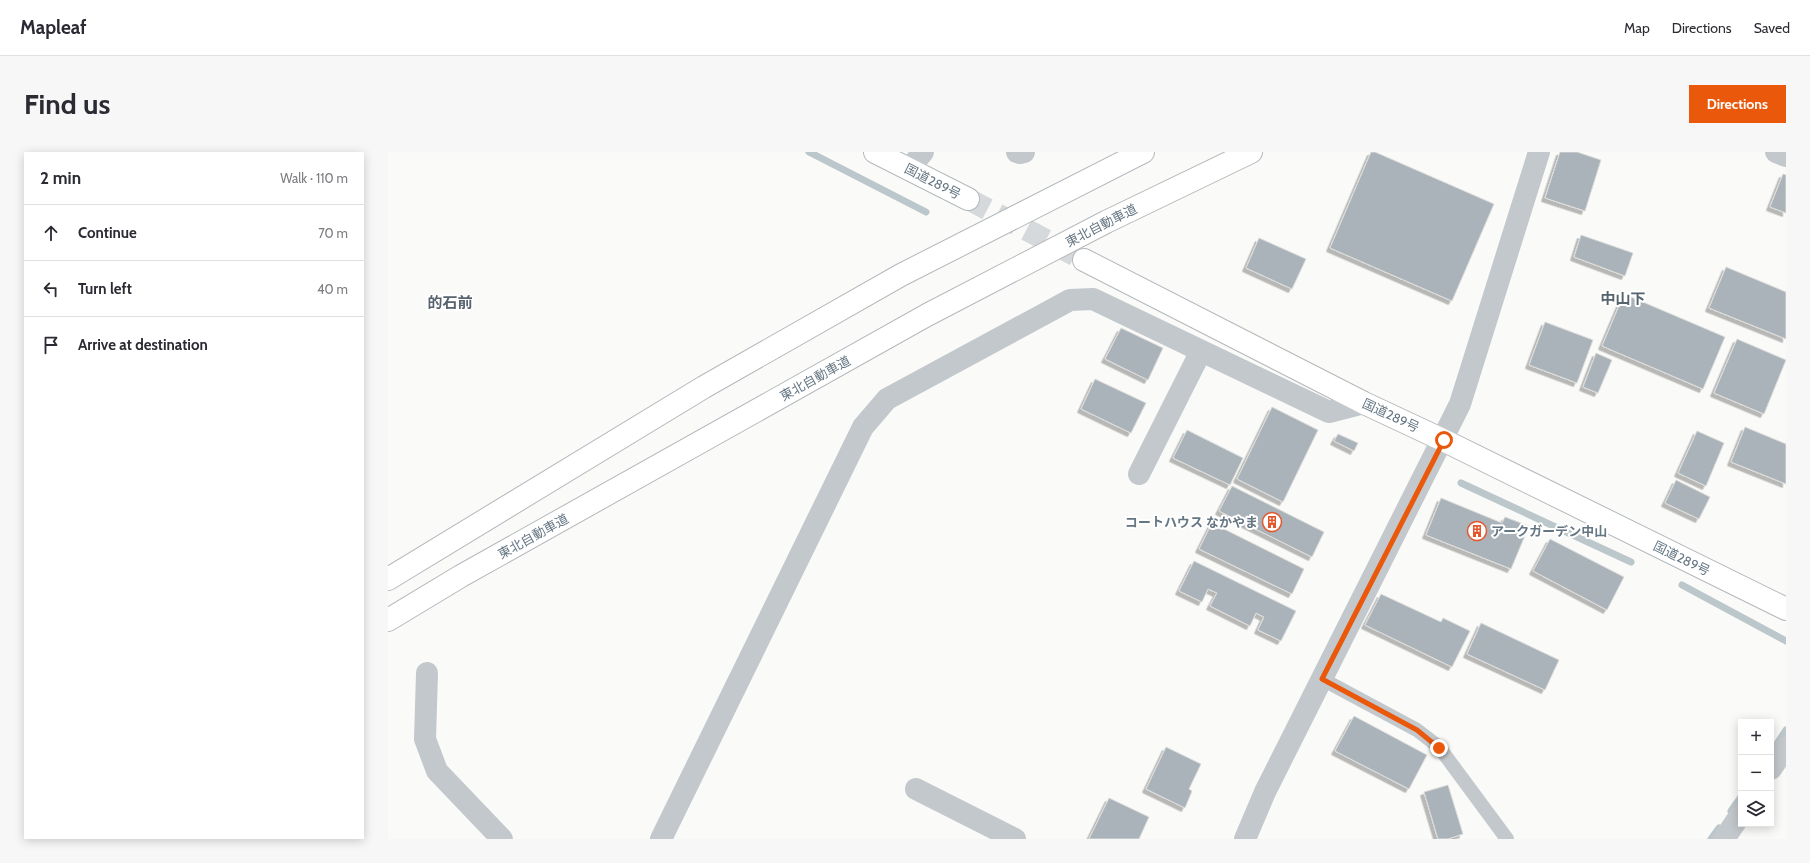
<!DOCTYPE html>
<html lang="en">
<head>
<meta charset="utf-8">
<style>
	body { margin:0; font-family:Cabin,"Noto Sans JP",sans-serif; background:#f7f7f7; color:#2b2b33 }
	.controls { position:absolute; right:12px; bottom:12px; display:grid; overflow:hidden; border-radius:0px; box-shadow:0 2px 10px #0003 }
	.controls button { width:36px; height:36px; display:grid; place-items:center; padding:0; border:0; border-bottom:1px solid #e1e1e2; background:#fff; color:#2b2b33; font:20px sans-serif }
	.stop { position:absolute; width:12px; height:12px; margin:-9px; border:3px solid #ea580c; border-radius:50%; background:#fff }
	.stop.end { background:#ea580c; border-color:#fff; box-shadow:0 1px 4px #0008 }
	.list { margin:0; padding:0; list-style:none }
	h2 { display:flex; justify-content:space-between; align-items:center; height:52px; margin:0; padding:0 16px; font-size:17px }
	h2 small { font-size:13px; font-weight:400; color:#7c7c81 }
	.list li { display:grid; grid-template-columns:26px 1fr auto; gap:12px; align-items:center; box-sizing:border-box; height:56px; padding:0 16px; border-top:1px solid #e1e1e2 }
	.list b { display:block; font-size:15px; white-space:nowrap }
	.list em { font-size:13px; font-style:normal; color:#7c7c81 }
	.icon { flex:none; width:22px; height:22px; fill:none; stroke:currentColor; stroke-width:2; stroke-linecap:round; stroke-linejoin:round }
	.map { position:relative; flex:none; width:1398px; height:687px; overflow:hidden; border-radius:0px }
	header { display:flex; align-items:center; gap:24px; box-sizing:border-box; height:56px; padding:0 20px; background:#fff; border-bottom:1px solid #e1e1e2 }
	header strong { font-size:19px }
	nav { display:flex; gap:22px; margin-inline-start:auto; font-size:14px }
	.intro { display:flex; align-items:center; justify-content:space-between; box-sizing:border-box; height:96px; padding:0 24px }
	h1 { margin:0; font-size:28px }
	.button { padding:10px 18px; border-radius:0px; background:#ea580c; color:#fff; font-size:14px; font-weight:700 }
	main { display:flex; gap:24px; padding:0 24px }
	aside { flex:1; background:#fff; border-radius:0px; box-shadow:0 2px 10px #0003 }
	.map>svg:first-child { display:block }
</style>
</head>
<body>
<header>
<strong>Mapleaf</strong>
<nav><a>Map</a><a>Directions</a><a>Saved</a></nav>
</header>
<div class="intro"><h1>Find us</h1><a class="button">Directions</a></div>
<main>
<aside>
<h2>2 min<small>Walk · 110 m</small></h2>
<ul class="list">
<li><svg class="icon" aria-label="ahead" viewBox="0 0 24 24"><path d="M12 20V5M6 11l6-6 6 6"/></svg><div><b>Continue</b></div><em>70 m</em></li>
<li><svg class="icon" aria-label="left" viewBox="0 0 24 24"><path d="M17 20v-9H6M10 6l-5 5 5 5"/></svg><div><b>Turn left</b></div><em>40 m</em></li>
<li><svg class="icon" aria-label="arrive" viewBox="0 0 24 24"><path d="M6 21V4h12l-3 4 3 4H6"/></svg><div><b>Arrive at destination</b></div></li>
</ul>
</aside>
<div class="map">
<svg width="1398" height="687" viewBox="0 0 1398 687">
	<defs>
		<filter id="shadow"><feDropShadow dx="-3.5" dy="3.5" stdDeviation="0" flood-color="#0004"/></filter>
	</defs>
	<rect width="100%" height="100%" fill="#fafaf8"/>
	<g fill="none" stroke-linecap="round" stroke-linejoin="round">
		<!-- stream -->
		<path stroke="#bbc7cb" stroke-width="7" d="M421 0 538 60
			M1073 331 1243 410
			M1294 433 1398 489
			M1389 592 1398 578
			M1343 659 1353 645
			M1323 687 1331 676"/>
	</g>
	<!-- building -->
	<path fill="#aab3b9" stroke="#dcdcda" filter="url(#shadow)" d="M983 0H987L1106 52 1064 149 942 96Z
		M1172 0H1189L1213 8 1197 59 1157 46Z
		M1395 22 1398 23V61L1382 55Z
		M1193 83 1245 101 1237 124 1186 105Z
		M871 86 918 107 904 137 858 116Z
		M1338 115 1398 140V187L1321 156Z
		M1236 142 1337 185 1315 237 1214 194Z
		M1157 170 1205 188 1189 231 1141 213Z
		M733 176 775 196 760 228 717 207Z
		M1349 187 1398 208 1376 262 1326 241Z
		M1208 201 1224 208 1210 241 1195 235Z
		M707 227 758 251 743 281 693 257Z
		M884 255 930 278 895 350 849 327Z
		M1357 275 1398 292V332L1343 310Z
		M799 278 855 306 842 333 785 306Z
		M1309 279 1336 291 1318 334 1290 321Z
		M950 282 970 291 966 299 946 289Z
		M1288 328 1322 345 1311 367 1277 351Z
		M844 334 936 380 924 405 831 359Z
		M1053 346 1114 371 1117 365 1141 374 1123 417 1038 383Z
		M824 371 916 417 904 442 811 397Z
		M1162 387 1236 425 1219 458 1145 419Z
		M806 409 908 459 893 489 870 478 876 465 868 461 862 474 822 454 829 441 820 437 814 450 791 439Z
		M993 442 1053 470 1055 466 1082 479 1064 515 977 473Z
		M1093 471 1171 508 1157 538 1079 502Z
		M966 564 1039 603 1021 637 947 599Z
		M778 595 813 612 801 637 804 639 797 656 758 637Z
		M1060 633 1075 682 1060 687H1050L1036 640Z
		M721 646 761 665 751 687H701Z"/>
	<g fill="none" stroke-linecap="round" stroke-linejoin="round">
		<!-- trunk-tunnel -->
		<path stroke="#d5d9db" stroke-width="22" stroke-dasharray="22 11" stroke-linecap="butt" d="M580 47 696 108"/>
		<defs>
			<path id="trunk" d="M487 0 580 47
				M696 108 976 251 1055 288 1398 457"/>
			<path id="motorway" d="M0 427 316 235 513 123 755 0
				M0 468 73 424 539 163 718 70 863 0"/>
		</defs>
		<!-- trunk casing -->
		<use href="#trunk" stroke="#b4b9bd" stroke-width="24"/>
		<!-- motorway casing -->
		<use href="#motorway" stroke="#b4b9bd" stroke-width="24"/>
		<!-- service -->
		<path stroke="#c3c8cc" stroke-width="14" d="M934 527 1029 578 1051 595 1119 687"/>
		<!-- minor -->
		<path stroke="#c3c8cc" stroke-width="22" d="M629 0 632 1 636 0
			M1388 0 1398 4
			M521 17 535 0
			M751 322 813 199
			M39 521 37 587 49 619 114 687
			M1383 617 1398 595
			M528 637 627 687
			M273 687 475 275 499 247 682 148 705 147 941 260 976 251
			M1336 687 1353 662"/>
		<!-- tertiary -->
		<path stroke="#c3c8cc" stroke-width="22" d="M857 687 877 640 1072 252 1151 0"/>
		<!-- trunk -->
		<use href="#trunk" stroke="#fff" stroke-width="22"/>
		<!-- motorway -->
		<use href="#motorway" stroke="#fff" stroke-width="22"/>
	</g>
	<g fill="none" stroke-linecap="round" stroke-linejoin="round">
		<!-- route -->
		<path stroke="#ea580c" stroke-width="5" d="M1051 596 1029 578 934 527 1056 288"/>
	</g>
	<!-- icons -->
	<defs>
		<symbol id="building-ring" viewBox="-11 -11 22 22"><circle r="9.5" fill="#fff" stroke="#e4572e" stroke-width="1.5"/><path d="M-4-6H4V6H1V3H-1V6H-4ZM-2.5-4.3h1.7v1.8h-1.7ZM.8-4.3h1.7v1.8H.8ZM-2.5-1h1.7V.8h-1.7ZM.8-1h1.7V.8H.8Z" fill="#e4572e"/></symbol>
	</defs>
	<g fill-rule="evenodd">
		<use href="#building-ring" x="873" y="359" width="22" height="22"/>
		<use href="#building-ring" x="1078" y="368" width="22" height="22"/>
	</g>
	<g text-anchor="middle" stroke-width="4" stroke-linejoin="round" paint-order="stroke">
		<!-- street labels -->
		<g font-size="13" fill="#657683" stroke="#fff">
			<text transform="translate(545 29) rotate(27)" y="5">国道289号</text>
			<text transform="translate(713 73) rotate(-27)" y="5">東北自動車道</text>
			<text transform="translate(427 226) rotate(-29)" y="5">東北自動車道</text>
			<text transform="translate(1003 263) rotate(25)" y="5">国道289号</text>
			<text transform="translate(145 384) rotate(-29)" y="5">東北自動車道</text>
			<text transform="translate(1294 406) rotate(26)" y="5">国道289号</text>
		</g>
		<!-- poi labels -->
		<g font-size="13" font-weight="bold" fill="#657683" stroke="#fff" text-anchor="end">
			<text x="870" y="375">コートハウス なかやま</text>
			<text x="1103" y="384" text-anchor="start">アークガーデン中山</text>
		</g>
		<!-- quarter labels -->
		<g font-size="15" font-weight="bold" fill="#57646e" stroke="#fff">
			<text x="1235" y="152">中山下</text>
			<text x="62" y="156">的石前</text>
		</g>
	</g>
</svg>
<div class="controls">
<button>+</button>
<button>−</button>
<button><svg class="icon" aria-label="layers" viewBox="0 0 24 24"><path d="M12 4l9 5-9 5-9-5zM3 14l9 5 9-5"/></svg></button>
</div>
<div class="stop" style="left:1056px;top:288px"></div>
<div class="stop end" style="left:1051px;top:596px"></div>
</div>
</main>
</body>
</html>
